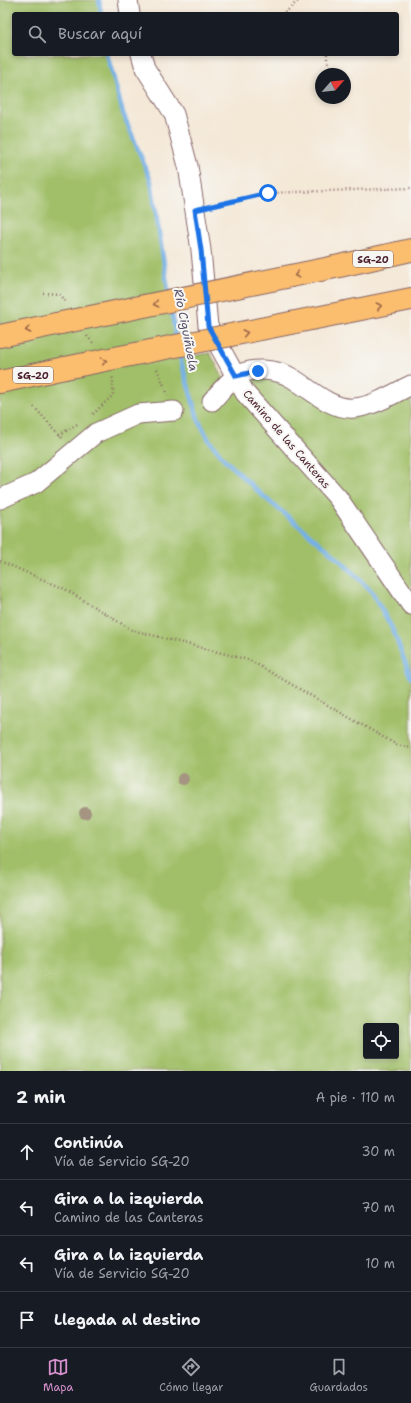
<!DOCTYPE html>
<html lang="es">
<head>
<meta charset="utf-8">
<style>
	body { margin:0; font-family:"Shantell Sans",sans-serif; background:#242831; color:#f1f3f6 }
	.controls { position:absolute; right:12px; bottom:12px; display:grid; overflow:hidden; border-radius:4px; box-shadow:0 2px 6px #0003 }
	.controls button { width:36px; height:36px; display:grid; place-items:center; padding:0; border:0; border-bottom:1px solid #363941; background:#171b24; color:#f1f3f6; font:20px sans-serif }
	.compass { position:absolute; left:315px; top:68px; width:36px; height:36px; border-radius:50%; background:#171b24; box-shadow:0 2px 6px #0003; rotate:62deg }
	.stop { position:absolute; width:12px; height:12px; margin:-9px; border:3px solid #1a73e8; border-radius:50%; background:#fff }
	.stop.end { background:#1a73e8; border-color:#fff; box-shadow:0 1px 4px #0008 }
	.list { margin:0; padding:0; list-style:none }
	h2 { display:flex; justify-content:space-between; align-items:center; height:52px; margin:0; padding:0 16px; font-size:17px }
	h2 small { font-size:13px; font-weight:400; color:#9ea1a6 }
	.list li { display:grid; grid-template-columns:26px 1fr auto; gap:12px; align-items:center; box-sizing:border-box; height:56px; padding:0 16px; border-top:1px solid #363941 }
	.list b { display:block; font-size:15px; white-space:nowrap }
	.list p { margin:0; font-size:13px; white-space:nowrap; color:#9ea1a6 }
	.list em { font-size:13px; font-style:normal; color:#9ea1a6 }
	.icon { flex:none; width:22px; height:22px; fill:none; stroke:currentColor; stroke-width:2; stroke-linecap:round; stroke-linejoin:round }
	.map { position:relative; flex:none; width:411px; height:1071px; overflow:hidden }
	.search { position:absolute; background:#171b24; box-shadow:0 2px 6px #0003; left:12px; right:12px; top:12px; height:44px; display:flex; align-items:center; gap:10px; box-sizing:border-box; padding:0 14px; border-radius:4px; color:#9ea1a6; font-size:15px }
	.sheet { height:276px; background:#171b24 }
	nav { display:flex; justify-content:space-around; align-items:center; box-sizing:border-box; height:56px; border-top:1px solid #363941; background:#171b24; font-size:11px; color:#9ea1a6 }
	nav a { display:grid; justify-items:center; gap:2px }
	nav .on { color:#d690ce }
	.map>svg:first-child { display:block }
</style>
</head>
<body>
<div class="map">
<svg width="411" height="1071" viewBox="0 0 411 1071">
	<rect width="100%" height="100%" fill="#f6f6f2"/>
	<filter id="ink" filterUnits="userSpaceOnUse"><feTurbulence type="fractalNoise" baseFrequency=".025" numOctaves="2"/><feDisplacementMap in="SourceGraphic" scale="8" xChannelSelector="R" yChannelSelector="G"/><feConvolveMatrix kernelMatrix="1 2 1 2 8 2 1 2 1" color-interpolation-filters="sRGB"/></filter>
	<filter id="wash" filterUnits="userSpaceOnUse"><feTurbulence type="fractalNoise" baseFrequency=".012" numOctaves="4" result="noise"/><feDisplacementMap in="SourceGraphic" scale="16" xChannelSelector="R" yChannelSelector="G"/><feGaussianBlur stdDeviation="0.9" result="paint"/><feColorMatrix in="noise" values="0 0 0 0 0 0 0 0 0 0 0 0 0 0 0 0 0 1.4 0 .05"/><feComposite in="paint" operator="in"/></filter>
	<g filter="url(#wash)">
		<rect width="100%" height="100%" fill="#f4e8d7"/>
		<!-- green -->
		<path fill="#a0bf67" stroke="#756f49" fill-rule="evenodd" d="M0 0H99L101 14H14V54H107L123 113 151 181 179 358 210 353 227 385 257 371 339 405 411 385V1071H0ZM366 1026H396V1056H366Z"/>
		<g fill="none" stroke-linecap="round" stroke-linejoin="round">
			<!-- stream -->
			<path stroke="#75b0e6" stroke-width="4.5" d="M99 0 101 14
				M107 54 123 113 151 181 169 296
				M171 307 176 340
				M178 351 198 419 209 440 224 459 263 496 338 558 372 592 393 630 411 678"/>
		</g>
	</g>
	<g filter="url(#ink)">
		<g fill="none" stroke-linecap="round" stroke-linejoin="round">
			<defs>
				<path id="minor" d="M128 0 130 14
					M141 54 145 68 174 114 188 166 201 250 208 326 245 393 338 498 411 605
					M212 401C219 393 227 383 235 377 250 366 277 369 292 378 310 389 331 410 354 408 372 407 395 393 411 385
					M0 499 36 483 96 433 138 414 174 411"/>
				<path id="highway" d="M335 267 411 250
					M346 312 411 299
					M0 336 56 324
					M0 382 65 368"/>
			</defs>
			<!-- minor casing -->
			<use href="#minor" stroke="#866567" stroke-width="21"/>
			<!-- highway casing -->
			<use href="#highway" stroke="#866567" stroke-width="24"/>
			<!-- path -->
			<path stroke="#866567" stroke-width="2.5" stroke-dasharray="1 3" stroke-linecap="butt" d="M281 14 288 10 299 0
				M327 54V61L333 70
				M211 206 268 193 411 188
				M43 293 59 294 66 303
				M87 336 94 344
				M157 369 168 395
				M34 407 64 439
				M93 414 113 395V380L112 376
				M59 435 79 423
				M0 561 65 589 132 630 249 660 397 745 411 748"/>
			<!-- minor -->
			<use href="#minor" stroke="#fff" stroke-width="19"/>
			<!-- highway -->
			<use href="#highway" stroke="#fbbd6e" stroke-width="22"/>
			<defs>
				<path id="highway-bridge" d="M56 324 335 267
					M65 368 346 312"/>
			</defs>
			<!-- highway-bridge casing -->
			<use href="#highway-bridge" stroke="#866567" stroke-width="24" stroke-linecap="butt"/>
			<!-- highway-bridge -->
			<use href="#highway-bridge" stroke="#fbbd6e" stroke-width="22"/>
		</g>
		<!-- trees -->
		<g fill="#a59482">
			<circle cx="183" cy="779" r="6"/>
			<circle cx="85" cy="813" r="6"/>
		</g>
		<!-- one-way arrows -->
		<defs><path id="oneway-chevron" d="M-2-3.5L2.5 0L-2 3.5" fill="none" stroke-width="1.6" stroke-linecap="round" stroke-linejoin="round"/></defs>
		<g stroke="#9a6649">
			<use href="#oneway-chevron" transform="translate(297 275) rotate(168)"/>
			<use href="#oneway-chevron" transform="translate(156 304) rotate(168)"/>
			<use href="#oneway-chevron" transform="translate(379 306) rotate(-12)"/>
			<use href="#oneway-chevron" transform="translate(28 330) rotate(169)"/>
			<use href="#oneway-chevron" transform="translate(245 333) rotate(-11)"/>
			<use href="#oneway-chevron" transform="translate(104 361) rotate(-11)"/>
		</g>
	</g>
	<g fill="none" stroke-linecap="round" stroke-linejoin="round" filter="url(#ink)">
		<!-- route -->
		<path stroke="#1a73e8" stroke-width="5" d="M258 371 236 376 208 326 201 250 195 210 268 193"/>
	</g>
	<g text-anchor="middle" stroke-width="4" stroke-linejoin="round" paint-order="stroke">
		<!-- shield labels -->
		<g fill="#f6f6f2" stroke="#7e6067" stroke-width="1">
			<rect x="353" y="251" width="40" height="16" rx="3"/>
			<rect x="13" y="367" width="40" height="16" rx="3"/>
		</g>
		<g font-size="10" font-weight="bold" fill="#4a1f2b">
			<text x="373" y="263">SG-20</text>
			<text x="33" y="379">SG-20</text>
		</g>
		<!-- street labels -->
		<g font-size="11" fill="#4a1f2b" stroke="#f6f6f2">
			<text transform="translate(287 439) rotate(49)" y="4">Camino de las Canteras</text>
		</g>
		<!-- water labels -->
		<g font-size="12" font-style="italic" fill="#59526c" stroke="#f6f6f2">
			<text transform="translate(186 330) rotate(79)" y="4">Río Ciguiñuela</text>
		</g>
	</g>
</svg>
<div class="controls">
<button><svg class="icon" aria-label="locate" viewBox="0 0 24 24"><circle cx="12" cy="12" r="6"/><path d="M12 2v4M12 18v4M2 12h4M18 12h4"/></svg></button>
</div>
<svg class="compass" viewBox="-18 -18 36 36"><path d="M0-13l5 13h-10z" fill="#e53935"/><path d="M0 13l5-13h-10z" fill="#9ea1a6"/></svg>
<div class="stop" style="left:268px;top:193px"></div>
<div class="stop end" style="left:258px;top:371px"></div>
<div class="search"><svg class="icon" aria-label="search" viewBox="0 0 24 24"><circle cx="10" cy="10" r="6"/><path d="M15 15l6 6"/></svg>Buscar aquí</div>
</div>
<section class="sheet">
<h2>2 min<small>A pie · 110 m</small></h2>
<ul class="list">
<li><svg class="icon" aria-label="ahead" viewBox="0 0 24 24"><path d="M12 20V5M6 11l6-6 6 6"/></svg><div><b>Continúa</b><p>Vía de Servicio SG-20</p></div><em>30 m</em></li>
<li><svg class="icon" aria-label="left" viewBox="0 0 24 24"><path d="M17 20v-9H6M10 6l-5 5 5 5"/></svg><div><b>Gira a la izquierda</b><p>Camino de las Canteras</p></div><em>70 m</em></li>
<li><svg class="icon" aria-label="left" viewBox="0 0 24 24"><path d="M17 20v-9H6M10 6l-5 5 5 5"/></svg><div><b>Gira a la izquierda</b><p>Vía de Servicio SG-20</p></div><em>10 m</em></li>
<li><svg class="icon" aria-label="arrive" viewBox="0 0 24 24"><path d="M6 21V4h12l-3 4 3 4H6"/></svg><div><b>Llegada al destino</b></div></li>
</ul>
</section>
<nav>
<a class="on"><svg class="icon" aria-label="map" viewBox="0 0 24 24"><path d="M3 6l6-2 6 2 6-2v14l-6 2-6-2-6 2zM9 4v14M15 6v14"/></svg>Mapa</a>
<a><svg class="icon" aria-label="directions" viewBox="0 0 24 24"><path d="M12 3l9 9-9 9-9-9zM9 14v-3h6M13 9l2 2-2 2"/></svg>Cómo llegar</a>
<a><svg class="icon" aria-label="saved" viewBox="0 0 24 24"><path d="M7 4h10v16l-5-4-5 4z"/></svg>Guardados</a>
</nav>
</body>
</html>
